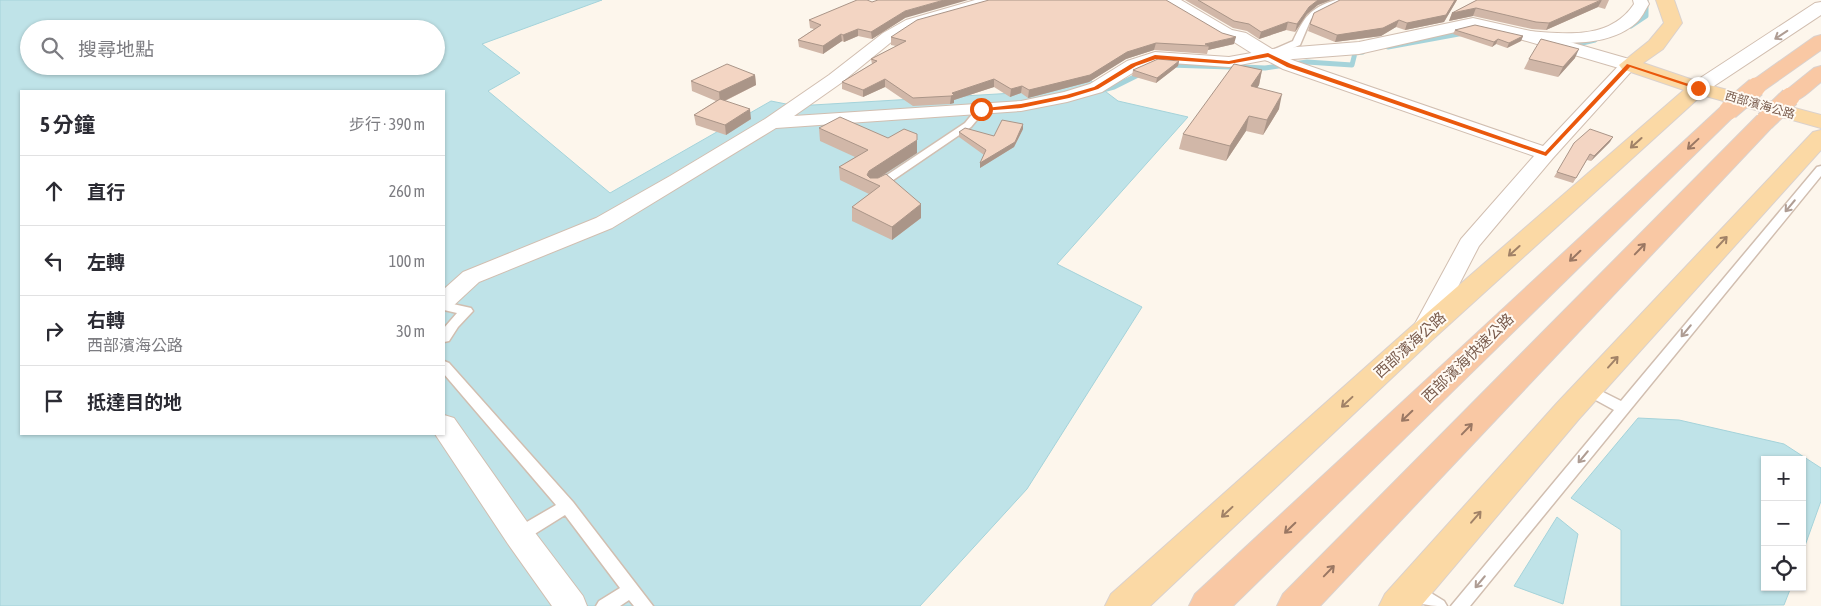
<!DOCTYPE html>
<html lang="zh-TW">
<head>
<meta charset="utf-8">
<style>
	body { margin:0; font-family:"Asap Condensed","Noto Sans TC",sans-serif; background:#f7f7f7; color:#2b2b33 }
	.controls { position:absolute; right:15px; bottom:15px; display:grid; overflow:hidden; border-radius:0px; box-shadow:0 1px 4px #0004 }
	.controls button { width:45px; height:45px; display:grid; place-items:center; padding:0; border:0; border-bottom:1px solid #e1e1e2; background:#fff; color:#2b2b33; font:25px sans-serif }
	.stop { position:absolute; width:15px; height:15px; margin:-11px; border:4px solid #ea580c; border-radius:50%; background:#fff }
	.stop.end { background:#ea580c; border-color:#fff; box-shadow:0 1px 5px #0008 }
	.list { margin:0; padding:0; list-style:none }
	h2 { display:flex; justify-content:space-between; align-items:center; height:65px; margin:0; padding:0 20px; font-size:21px }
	h2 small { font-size:16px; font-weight:400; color:#7c7c81 }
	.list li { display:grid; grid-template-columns:32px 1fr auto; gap:15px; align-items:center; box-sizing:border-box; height:70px; padding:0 20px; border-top:1px solid #e1e1e2 }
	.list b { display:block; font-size:19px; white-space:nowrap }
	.list p { margin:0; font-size:16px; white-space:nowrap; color:#7c7c81 }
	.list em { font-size:16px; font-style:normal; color:#7c7c81 }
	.icon { flex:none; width:28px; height:28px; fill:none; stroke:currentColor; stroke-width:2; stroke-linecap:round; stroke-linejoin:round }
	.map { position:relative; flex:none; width:1821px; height:606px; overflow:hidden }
	.search { position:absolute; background:#fff; box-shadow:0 1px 4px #0004; left:20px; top:20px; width:425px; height:55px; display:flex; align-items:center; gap:12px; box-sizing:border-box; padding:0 18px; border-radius:28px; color:#7c7c81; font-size:19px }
	.panel { position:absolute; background:#fff; box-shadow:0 1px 4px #0004; left:20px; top:90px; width:425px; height:345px; border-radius:0px }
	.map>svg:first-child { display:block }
</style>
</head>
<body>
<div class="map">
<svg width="1821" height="606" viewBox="0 0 1821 606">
	<rect width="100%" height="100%" fill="#fdf6ec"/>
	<!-- water -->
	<path fill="#bfe3e8" stroke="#a5d3da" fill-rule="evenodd" d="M0 0H602L482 44 520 73 488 91 610 193 771 101 796 106 1014 93 1085 76 1118 101 1188 117 1057 264 1142 307 1027 489 920 606H0ZM29 29H436V66H29ZM21 91H444V434H21Z
		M1638 418 1679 420 1784 444 1821 468V501L1802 554V460H1765V587H1791L1784 605 1621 606V530L1571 498Z
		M1557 517 1578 534 1563 604 1514 586Z"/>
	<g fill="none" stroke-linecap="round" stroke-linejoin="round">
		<!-- stream -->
		<path stroke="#a5d3da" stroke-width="5" d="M1631 26 1646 16V0
			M1574 45 1595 40
			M1388 47 1464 33
			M1170 65 1229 67
			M1243 67 1265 68 1307 62 1352 65 1355 53 1363 52
			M1099 91 1114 87 1142 73"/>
		<defs>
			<path id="service" d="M1336 0H1348L1334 6 1311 19 1300 45 1274 56H1268V52L1293 41C1304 18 1309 8 1336 0Z
				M981 106 986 109 971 127 880 189H872L871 187 872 185 965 123 978 107Z
				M1821 166V176L1470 606H1451L1614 410 1583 393 1581 390 1583 387H1593L1621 401 1817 167Z
				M444 302 471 308 473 311 458 327 449 341 444 342V328L457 313 444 310Z
				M444 361 449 363 573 502 653 606H634L629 600 620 606H596L599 601 620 588 565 515 525 540 519 542 513 540 511 535 513 530 556 505 444 374Z
				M1413 582 1444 601 1447 606C1430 606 1413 606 1405 589L1407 584Z"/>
			<path id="minor" d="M975 0H998L996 3 916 26 895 39 841 83 794 116 1021 101 1064 92 1090 84 1127 61 1155 52 1229 57 1268 50 1295 61 1543 146 1623 61H1635L1637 65 1553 158 1479 246 1434 333 1431 339 1422 341 1413 339 1410 333 1461 239 1534 156 1283 69 1266 60 1229 67 1157 62 1139 69 1102 92 1067 102 1021 111 776 128 612 228 479 282 452 307 444 309V289L463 272 596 218 670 176 765 119 829 75 883 33 906 20Z
				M1633 0H1647L1649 4C1645 10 1642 18 1636 23 1607 48 1563 43 1528 41L1522 39 1520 36 1522 33 1528 31C1566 34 1610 40 1634 4Z
				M444 415 454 418 530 526 583 596 587 606H552L508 544 435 434H444Z"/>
			<path id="tertiary" d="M1160 0H1181L1232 30 1246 33 1272 49 1359 42 1473 18 1535 32 1636 61 1639 65 1636 69 1629 71 1523 40 1473 28 1359 54 1268 61 1261 59 1234 42 1221 39 1163 4Z
				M1821 2V15L1705 92 1698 94 1691 92 1688 88 1691 84 1815 3Z"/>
			<path id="primary" d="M1656 0H1674L1682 23 1663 49 1643 63 1705 84 1821 115V128L1702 95 1432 340 1150 606H1105L1111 594 1412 326 1684 90 1622 69 1619 65 1649 41 1664 23Z
				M1821 130V150L1579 419 1421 606H1379L1385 594 1557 403 1813 132Z"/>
			<path id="trunk" d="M1821 35V50L1763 91 1756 93 1749 91 1746 87 1749 83 1814 37Z
				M1821 66V82C1809 91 1799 105 1783 101L1780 97 1783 93 1814 68Z
				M1729 104 1736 106 1739 110 1736 114 1233 606H1189L1195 594 1722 106Z
				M1765 115 1773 116 1776 121 1773 126 1320 606H1277L1283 594 1757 116Z"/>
		</defs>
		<!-- service casing -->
		<use href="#service" stroke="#d1beb0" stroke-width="3"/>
		<!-- minor casing -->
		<use href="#minor" stroke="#d1beb0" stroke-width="2"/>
		<!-- tertiary casing -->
		<use href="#tertiary" stroke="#d1beb0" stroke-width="2"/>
		<!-- primary casing -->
		<use href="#primary" stroke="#dad1cd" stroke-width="2"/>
		<!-- trunk casing -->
		<use href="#trunk" stroke="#dad1cd" stroke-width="2"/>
		<!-- service -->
		<use href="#service" fill="#fff" fill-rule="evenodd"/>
		<!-- minor -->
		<use href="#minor" fill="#fff" fill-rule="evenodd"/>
		<!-- tertiary -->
		<use href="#tertiary" fill="#fff" fill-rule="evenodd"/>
		<!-- primary -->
		<use href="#primary" fill="#fbd9a5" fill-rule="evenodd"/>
		<!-- trunk -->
		<use href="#trunk" fill="#f9c8a4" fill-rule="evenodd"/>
		<defs>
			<path id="trunk-bridge" d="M1729 110 1756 87
				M1765 121 1790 97"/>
		</defs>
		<!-- trunk-bridge casing -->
		<use href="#trunk-bridge" stroke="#dad1cd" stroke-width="21" stroke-linecap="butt"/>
		<!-- trunk-bridge -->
		<use href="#trunk-bridge" stroke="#f9c8a4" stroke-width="19"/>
	</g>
	<!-- wall -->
	<path fill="#d1b7a8" d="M1185 0H1331L1318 5 1307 14 1295 32 1286 30 1259 39 1247 31 1233 28Z
		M1340 0H1457L1444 22 1405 30 1396 27 1381 36 1335 42 1308 31 1310 24Z
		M1477 0H1609L1605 9 1598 7 1546 30 1532 29 1473 16 1449 21 1452 13Z
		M905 18 872 39 858 36 844 42 842 41 823 54 799 47 798 40 814 29 810 28 809 20Z
		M1455 30 1523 36 1521 41 1507 48 1496 44 1492 47 1453 34Z
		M891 37 1234 44 1208 50 1207 54 1154 50 1126 59 1089 82 1028 98 1021 93 1010 97 994 87 954 100V103L950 104 913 106 885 87 863 97 842 89V82L872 64 871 59 896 46 891 45Z
		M1575 58 1558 77 1524 69 1529 59Z
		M1179 61 1178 66 1156 83 1132 76 1133 70Z
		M1262 70 1259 85 1257 88 1279 109 1263 135 1246 131 1226 161 1179 149 1183 134Z
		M755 75 756 85 725 101 751 119 726 135 696 125 694 115 716 101 692 91 691 81Z
		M1023 124V129L1014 147 980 168 984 155 959 137V132L994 136Z
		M819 128 917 153 882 176 921 204V218L892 240 852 221V207L869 194 840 180 839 167 855 157 820 141Z
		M1610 142 1591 161 1587 160 1573 183 1554 177 1557 172Z"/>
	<!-- shaded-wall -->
	<path fill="#aa9588" d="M944 0H968L905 18 872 39 871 32 905 11Z
		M1318 0H1331L1318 5 1307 14 1295 32 1297 24 1309 7Z
		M1455 0H1457L1444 22 1405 30 1407 23Z
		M1602 0 1598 7 1546 30 1549 23Z
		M1476 8 1473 16 1449 21 1452 13Z
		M1399 20 1396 27 1381 36 1335 42 1337 35Z
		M1288 22 1286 30 1259 39 1261 32Z
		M858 29V36L844 42 843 35Z
		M841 34 842 41 823 54V46Z
		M1523 36 1521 41 1507 48 1509 43Z
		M1236 37 1234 44 1208 50 1209 46 1205 44Z
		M1498 39 1496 44 1492 47 1494 42Z
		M1156 43 1154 50 1126 59 1089 82 1028 98 1029 90 1127 52Z
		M1579 49 1575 58 1558 77 1563 67Z
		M1179 61 1178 66 1156 83 1157 78Z
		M1262 70 1259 85 1248 101 1251 86Z
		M755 75 756 85 720 103 719 92Z
		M885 79V87L863 97V90Z
		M994 79V87L954 100V103L950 104 951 96 952 93Z
		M1022 86 1021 93 1010 97 1011 89Z
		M1282 94 1279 109 1263 135 1267 120Z
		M750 109 751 119 726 135 725 125Z
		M1249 116 1246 131 1226 161 1230 146Z
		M1023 124V129L1014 147 980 168V163Z
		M1613 137 1610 142 1591 161 1594 156Z
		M917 140V153L872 182 867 175 869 171Z
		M921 204V218L892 240V227Z"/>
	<!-- building -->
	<path fill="#f3d5c3" stroke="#aa9588" d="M857 0H867L872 2 878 0H944L905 11 871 32 858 29 843 35 841 34 823 46 798 40 821 25 809 20Z
		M989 0H1166L1222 33 1236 37 1205 44 1209 46 1156 43 1127 52 1090 75 1029 90 1022 86 1011 89 994 79 952 93 954 95 951 96 913 98 885 79 863 90 842 82 877 61 871 59 906 41 891 37 917 20Z
		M1198 0H1318L1309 7 1297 24 1288 22 1261 32 1249 24 1234 21Z
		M1340 0H1455L1446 15 1407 23 1399 20 1383 28 1337 35 1310 24 1314 13Z
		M1477 0H1601L1549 23 1536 22 1476 8 1452 13Z
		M1475 25 1523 36 1509 43 1498 39 1494 42 1455 30Z
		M1541 39 1579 49 1563 67 1529 59Z
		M1158 59 1179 61 1157 78 1133 70Z
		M727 64 755 75 719 92 691 81Z
		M1234 64 1262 70 1251 86 1282 94 1267 120 1249 116 1230 146 1183 134Z
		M720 99 750 109 725 125 694 115Z
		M840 117 888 138 904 129 917 134V140L869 171 867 175 870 178H878L886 174 921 204 892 227 852 207 880 186 839 167 868 150 819 128Z
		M1002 120 1023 124 1015 142 980 163 986 150 959 132 965 128 994 136Z
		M1590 129 1613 137 1594 156 1590 154 1576 178 1557 172 1574 143Z"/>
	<!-- one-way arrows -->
	<defs><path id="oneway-shaft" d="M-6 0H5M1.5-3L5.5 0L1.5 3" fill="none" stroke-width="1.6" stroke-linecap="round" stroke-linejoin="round" transform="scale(1.25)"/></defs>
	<g stroke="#af9d94">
		<use href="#oneway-shaft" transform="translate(1781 35) rotate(147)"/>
		<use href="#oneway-shaft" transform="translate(1790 206) rotate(130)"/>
		<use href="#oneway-shaft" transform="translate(1686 331) rotate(130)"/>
		<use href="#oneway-shaft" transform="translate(1583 457) rotate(130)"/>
		<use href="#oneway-shaft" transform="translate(1480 582) rotate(130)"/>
	</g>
	<g stroke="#a18267">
		<use href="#oneway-shaft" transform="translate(1636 143) rotate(138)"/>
		<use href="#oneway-shaft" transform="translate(1722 242) rotate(-47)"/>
		<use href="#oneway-shaft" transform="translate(1514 251) rotate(138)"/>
		<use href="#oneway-shaft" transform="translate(1613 362) rotate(-48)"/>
		<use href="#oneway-shaft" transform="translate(1347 402) rotate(137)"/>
		<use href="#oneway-shaft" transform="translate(1227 512) rotate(137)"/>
		<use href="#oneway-shaft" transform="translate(1476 517) rotate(-49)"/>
	</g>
	<g stroke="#9a7763">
		<use href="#oneway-shaft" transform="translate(1693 144) rotate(137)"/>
		<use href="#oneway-shaft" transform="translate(1640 249) rotate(-46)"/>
		<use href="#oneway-shaft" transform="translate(1575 256) rotate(136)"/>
		<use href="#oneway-shaft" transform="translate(1407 416) rotate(136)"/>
		<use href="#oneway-shaft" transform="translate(1467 429) rotate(-46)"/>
		<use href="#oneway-shaft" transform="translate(1290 528) rotate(136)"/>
		<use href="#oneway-shaft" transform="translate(1329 571) rotate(-46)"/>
	</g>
	<!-- route -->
	<path fill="#ea580c" d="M1268 53 1291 64 1545 152 1627 64 1701 88 1696 89 1630 67 1546 156 1287 67 1268 57 1229 64 1156 59 1136 66 1098 89 1069 98 1021 108 981 111 978 109 1021 104 1066 95 1094 87 1131 64 1155 55 1229 61Z"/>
	<g text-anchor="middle" stroke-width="4" stroke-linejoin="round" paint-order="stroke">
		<!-- far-street labels -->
		<g font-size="12" fill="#7a5c4d" stroke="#fffaf3">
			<text transform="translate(1760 105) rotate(16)" y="4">西部濱海公路</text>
		</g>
		<!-- street labels -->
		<g font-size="15" fill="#7a5c4d" stroke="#fffaf3">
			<text transform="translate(1410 345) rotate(-42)" y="5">西部濱海公路</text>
			<text transform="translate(1468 358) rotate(-44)" y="5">西部濱海快速公路</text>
		</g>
	</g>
</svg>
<div class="controls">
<button>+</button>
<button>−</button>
<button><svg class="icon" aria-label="locate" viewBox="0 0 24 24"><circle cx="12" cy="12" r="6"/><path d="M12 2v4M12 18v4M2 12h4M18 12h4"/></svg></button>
</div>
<div class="stop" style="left:981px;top:109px"></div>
<div class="stop end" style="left:1698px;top:88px"></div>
<div class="search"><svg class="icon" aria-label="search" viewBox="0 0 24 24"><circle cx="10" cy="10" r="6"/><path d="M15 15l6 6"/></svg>搜尋地點</div>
<section class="panel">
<h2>5 分鐘<small>步行 · 390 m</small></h2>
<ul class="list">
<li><svg class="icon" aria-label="ahead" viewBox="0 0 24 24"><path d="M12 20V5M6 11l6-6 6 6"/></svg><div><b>直行</b></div><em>260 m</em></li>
<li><svg class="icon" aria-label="left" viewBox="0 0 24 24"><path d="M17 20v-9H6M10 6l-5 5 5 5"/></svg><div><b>左轉</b></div><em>100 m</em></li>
<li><svg class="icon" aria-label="right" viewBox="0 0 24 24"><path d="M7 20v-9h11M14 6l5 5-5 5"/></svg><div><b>右轉</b><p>西部濱海公路</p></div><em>30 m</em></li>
<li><svg class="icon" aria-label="arrive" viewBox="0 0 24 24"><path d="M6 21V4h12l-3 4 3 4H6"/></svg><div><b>抵達目的地</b></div></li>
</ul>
</section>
</div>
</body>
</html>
